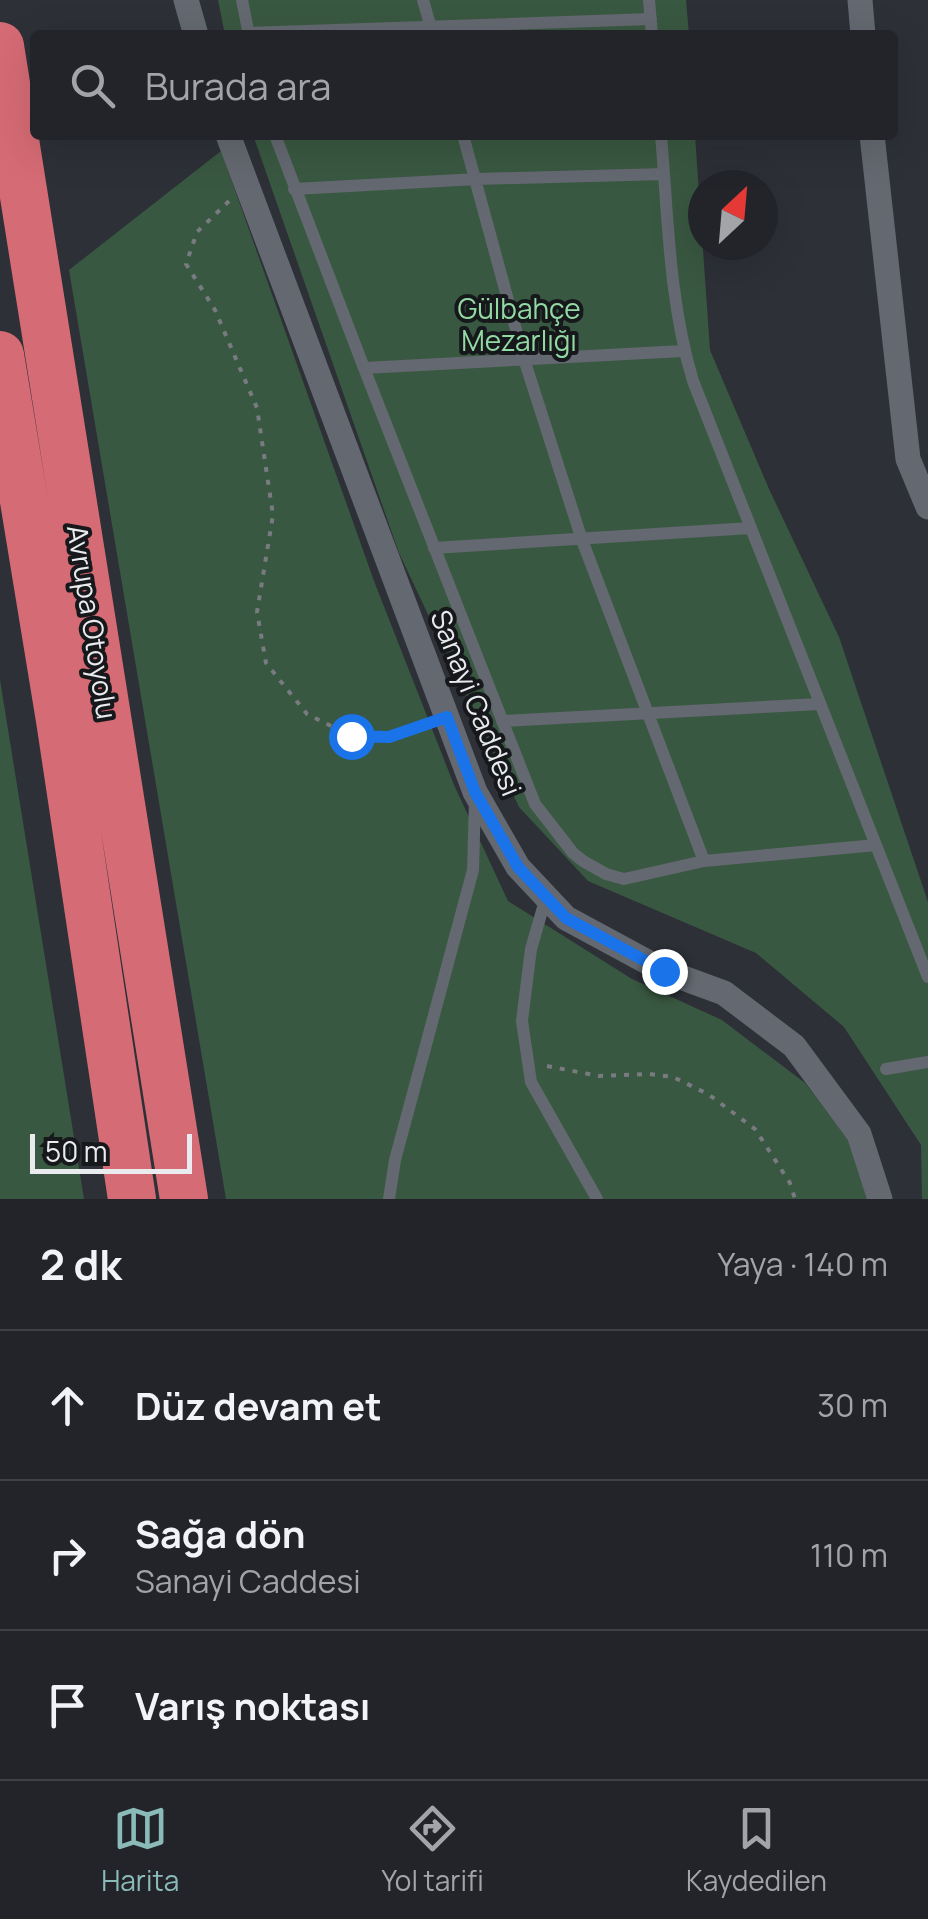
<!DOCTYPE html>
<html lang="tr">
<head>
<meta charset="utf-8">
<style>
	body { margin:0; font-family:Manrope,sans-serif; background:#2e3035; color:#f1f3f6 }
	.compass { position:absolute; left:688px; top:170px; width:90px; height:90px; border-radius:50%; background:#222429; box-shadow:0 10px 40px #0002; rotate:26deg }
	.scale { position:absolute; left:30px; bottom:25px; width:162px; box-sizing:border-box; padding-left:10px; border:5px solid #e9ebef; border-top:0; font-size:28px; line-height:35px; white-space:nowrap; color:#e9ebef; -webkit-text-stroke:8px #16181b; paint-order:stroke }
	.stop { position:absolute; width:30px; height:30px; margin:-22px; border:8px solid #1a73e8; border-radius:50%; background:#fff }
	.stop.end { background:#1a73e8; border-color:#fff; box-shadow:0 2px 10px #0008 }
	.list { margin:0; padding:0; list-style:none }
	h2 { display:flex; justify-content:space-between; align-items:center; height:130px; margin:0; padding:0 40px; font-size:42px }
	h2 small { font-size:32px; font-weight:400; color:#a2a4a8 }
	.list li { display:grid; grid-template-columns:65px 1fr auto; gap:30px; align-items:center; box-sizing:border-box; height:150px; padding:0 40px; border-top:2px solid #3f4146 }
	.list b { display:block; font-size:38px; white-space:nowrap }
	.list p { margin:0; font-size:32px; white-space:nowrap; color:#a2a4a8 }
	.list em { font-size:32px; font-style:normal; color:#a2a4a8 }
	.icon { flex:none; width:55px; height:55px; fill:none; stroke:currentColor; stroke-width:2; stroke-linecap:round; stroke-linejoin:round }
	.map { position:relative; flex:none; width:928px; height:1199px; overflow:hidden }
	.search { position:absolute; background:#222429; box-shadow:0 10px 40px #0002; left:30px; right:30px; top:30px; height:110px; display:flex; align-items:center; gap:25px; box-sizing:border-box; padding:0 35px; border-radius:10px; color:#a2a4a8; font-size:38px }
	.sheet { height:580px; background:#222429 }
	nav { display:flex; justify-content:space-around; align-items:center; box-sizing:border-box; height:140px; border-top:2px solid #3f4146; background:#222429; font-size:28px; color:#a2a4a8 }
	nav a { display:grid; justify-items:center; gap:5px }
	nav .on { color:#8bbbb9 }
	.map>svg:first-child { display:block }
</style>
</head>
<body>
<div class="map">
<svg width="928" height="1199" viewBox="0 0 928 1199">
	<rect width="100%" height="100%" fill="#2d3037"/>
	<!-- green -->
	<path fill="#395841" d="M218 0H686L689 35H225Z
		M253 135H695L710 350 769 489 839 637 928 902V1199H922L921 1145 844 1027 756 953 588 881 519 807 399 553Z
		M221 151 374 581 454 785 508 901 632 979 722 1020 805 1083 851 1143 868 1199H226L69 270Z
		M0 680 84 1199H0Z"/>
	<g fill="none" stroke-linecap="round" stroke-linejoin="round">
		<!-- path -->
		<path stroke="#797b81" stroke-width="4" stroke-dasharray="5 8" stroke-linecap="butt" d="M229 201 197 232 186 264 215 310 257 408 273 515 257 612 266 663 307 714 351 736 389 737 423 725
			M547 1066 599 1076 650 1074 673 1077 708 1094 755 1129 790 1183 795 1199"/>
		<!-- service -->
		<path stroke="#646870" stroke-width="12" d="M242 0 249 35
			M423 0 433 35
			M649 0 652 35
			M249 33 651 19
			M275 135 364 368 535 804 573 853 583 861 606 874 624 879 704 861 876 845
			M463 135 524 359 582 540 704 861
			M661 135C668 217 669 302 693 381L928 977
			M294 189 477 179 664 174
			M364 368 683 351
			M434 548 751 528
			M502 721 820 704
			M546 897 531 949 522 1021 531 1082 597 1199
			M886 1069 928 1062
			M389 1199 395 1160 473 870 475 800"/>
		<!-- minor -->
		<path stroke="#646870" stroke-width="25" d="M186 0 196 35
			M860 0 863 35
			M228 135 475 792 518 867 566 918 664 971 724 993 794 1046 859 1134 880 1199
			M872 135 908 459 928 507"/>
		<!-- motorway -->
		<path stroke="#d56b74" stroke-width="48" d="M0 46 184 1199
			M0 355 60 720 132 1199"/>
	</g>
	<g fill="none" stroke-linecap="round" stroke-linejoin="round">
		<!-- route -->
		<path stroke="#1a73e8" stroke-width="12" d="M351 736 389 737 447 717 475 792 518 867 566 918 664 971"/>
	</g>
	<g text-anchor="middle" stroke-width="8" stroke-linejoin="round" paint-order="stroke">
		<!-- park labels -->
		<g font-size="28" fill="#92d9a4" stroke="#16181b">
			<text x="519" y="319">Gülbahçe<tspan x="519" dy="32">Mezarlığı</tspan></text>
		</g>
		<!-- street labels -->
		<g font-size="28" fill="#e9ebef" stroke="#16181b">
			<text transform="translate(92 622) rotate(81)" y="10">Avrupa Otoyolu</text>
			<text transform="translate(476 703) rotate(68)" y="10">Sanayi Caddesi</text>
		</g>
	</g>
</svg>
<svg class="compass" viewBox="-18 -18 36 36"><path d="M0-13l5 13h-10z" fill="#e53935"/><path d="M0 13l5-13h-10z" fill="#a2a4a8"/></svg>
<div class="scale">50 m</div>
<div class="stop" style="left:351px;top:736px"></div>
<div class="stop end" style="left:664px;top:971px"></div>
<div class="search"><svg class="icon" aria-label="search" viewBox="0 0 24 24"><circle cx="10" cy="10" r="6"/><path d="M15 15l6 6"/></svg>Burada ara</div>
</div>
<section class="sheet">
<h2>2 dk<small>Yaya · 140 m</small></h2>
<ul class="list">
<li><svg class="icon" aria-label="ahead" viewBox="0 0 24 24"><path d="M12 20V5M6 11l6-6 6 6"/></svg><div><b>Düz devam et</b></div><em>30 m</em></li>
<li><svg class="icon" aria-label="right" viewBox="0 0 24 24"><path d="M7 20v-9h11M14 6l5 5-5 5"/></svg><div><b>Sağa dön</b><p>Sanayi Caddesi</p></div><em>110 m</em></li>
<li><svg class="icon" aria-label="arrive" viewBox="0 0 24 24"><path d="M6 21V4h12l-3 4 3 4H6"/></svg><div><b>Varış noktası</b></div></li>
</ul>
</section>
<nav>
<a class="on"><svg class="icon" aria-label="map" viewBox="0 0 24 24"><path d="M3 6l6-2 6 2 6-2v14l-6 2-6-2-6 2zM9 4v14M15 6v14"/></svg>Harita</a>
<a><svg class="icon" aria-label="directions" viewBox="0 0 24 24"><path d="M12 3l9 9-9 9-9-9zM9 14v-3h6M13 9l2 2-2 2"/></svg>Yol tarifi</a>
<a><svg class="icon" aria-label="saved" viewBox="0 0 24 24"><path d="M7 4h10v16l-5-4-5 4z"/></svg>Kaydedilen</a>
</nav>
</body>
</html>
